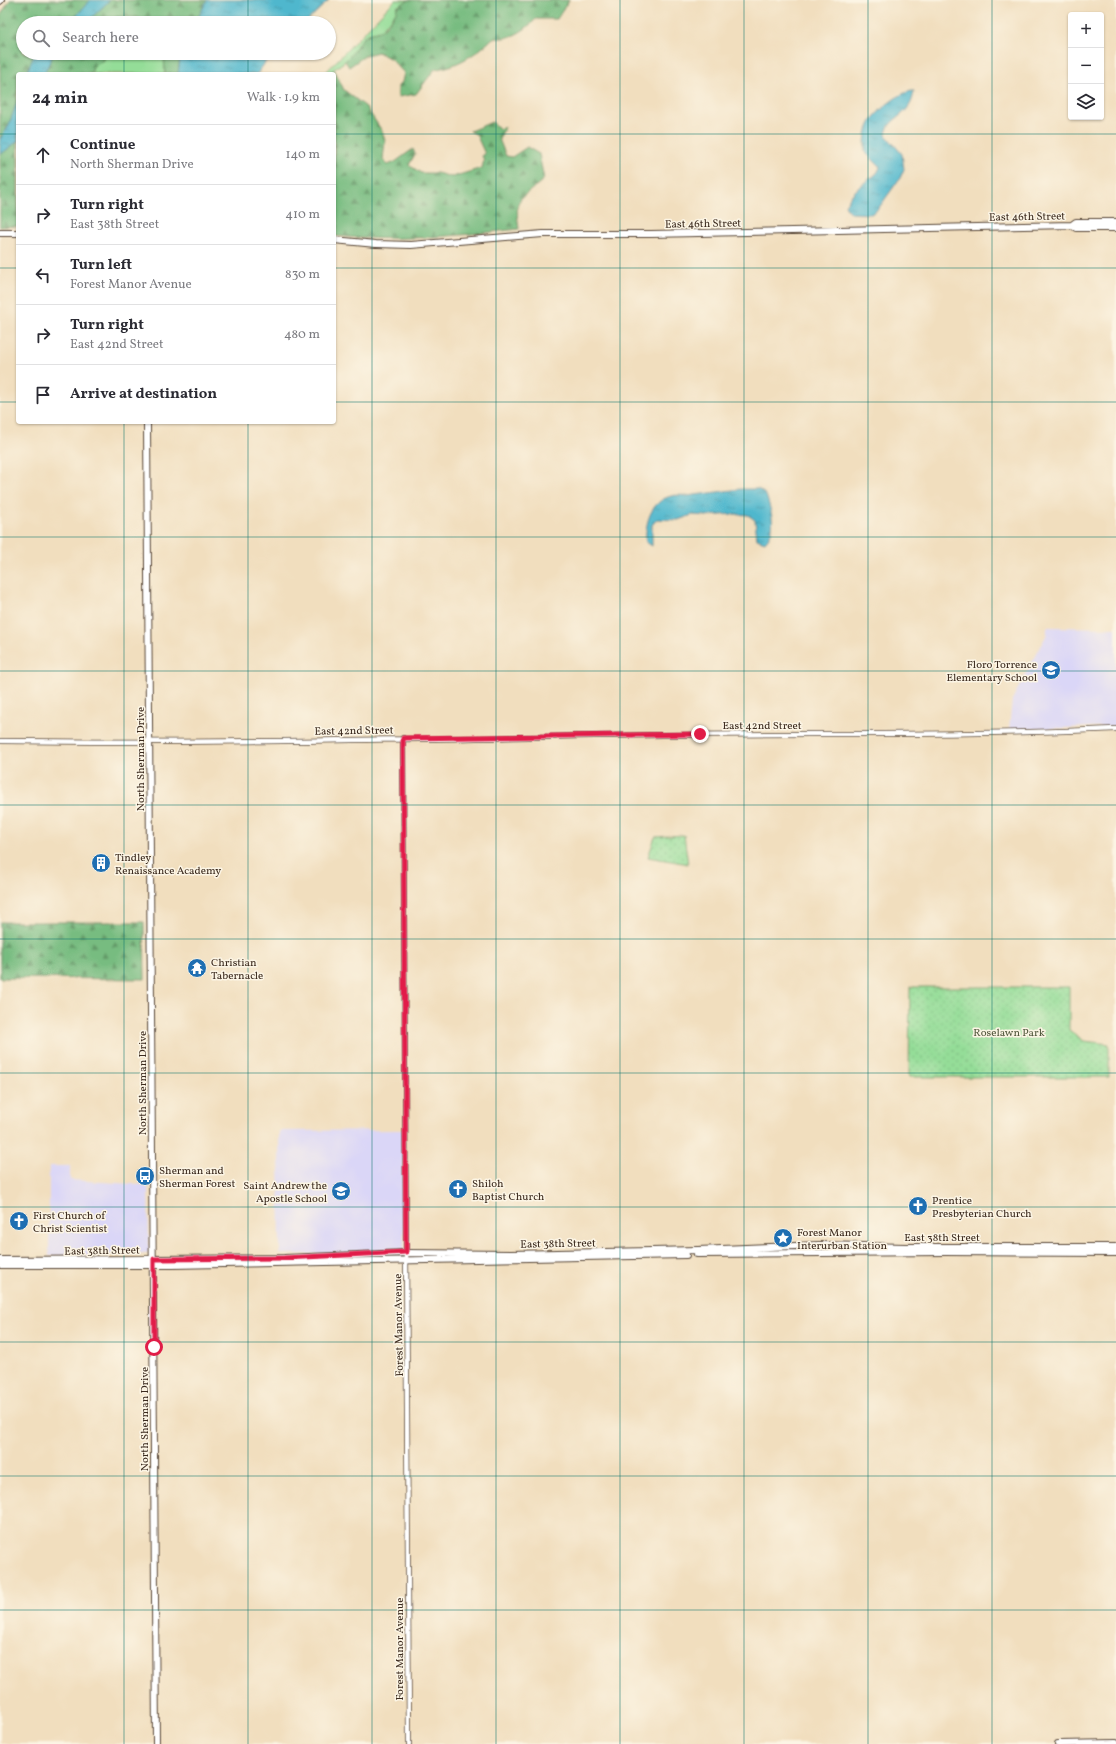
<!DOCTYPE html>
<html lang="en">
<head>
<meta charset="utf-8">
<style>
	body { margin:0; font-family:Vollkorn,serif; background:#f7f7f7; color:#2b2b33 }
	.controls { position:absolute; right:12px; top:12px; display:grid; overflow:hidden; border-radius:4px; box-shadow:0 1px 3px #0004 }
	.controls button { width:36px; height:36px; display:grid; place-items:center; padding:0; border:0; border-bottom:1px solid #e1e1e2; background:#fff; color:#2b2b33; font:20px sans-serif }
	.stop { position:absolute; width:12px; height:12px; margin:-9px; border:3px solid #e11d48; border-radius:50%; background:#fff }
	.stop.end { background:#e11d48; border-color:#fff; box-shadow:0 1px 4px #0008 }
	.list { margin:0; padding:0; list-style:none }
	h2 { display:flex; justify-content:space-between; align-items:center; height:52px; margin:0; padding:0 16px; font-size:17px }
	h2 small { font-size:13px; font-weight:400; color:#7c7c81 }
	.list li { display:grid; grid-template-columns:26px 1fr auto; gap:12px; align-items:center; box-sizing:border-box; height:60px; padding:0 16px; border-top:1px solid #e1e1e2 }
	.list b { display:block; font-size:15px; white-space:nowrap }
	.list p { margin:0; font-size:13px; white-space:nowrap; color:#7c7c81 }
	.list em { font-size:13px; font-style:normal; color:#7c7c81 }
	.icon { flex:none; width:22px; height:22px; fill:none; stroke:currentColor; stroke-width:2; stroke-linecap:round; stroke-linejoin:round }
	.map { position:relative; flex:none; width:1116px; height:1744px; overflow:hidden }
	.search { position:absolute; background:#fff; box-shadow:0 1px 3px #0004; left:16px; top:16px; width:320px; height:44px; display:flex; align-items:center; gap:10px; box-sizing:border-box; padding:0 14px; border-radius:22px; color:#7c7c81; font-size:15px }
	.panel { position:absolute; background:#fff; box-shadow:0 1px 3px #0004; left:16px; top:72px; width:320px; height:352px; border-radius:4px }
	.map>svg:first-child { display:block }
</style>
</head>
<body>
<div class="map">
<svg width="1116" height="1744" viewBox="0 0 1116 1744">
	<defs>
		<pattern id="forest-firs" width="22" height="20" patternUnits="userSpaceOnUse"><rect width="22" height="20" fill="#77bc80"/><path d="M5 1l3.5 6h-7zM16 11l3.5 6h-7z" fill="#639968"/></pattern>
		<pattern id="park-dots" width="8" height="8" patternUnits="userSpaceOnUse"><rect width="8" height="8" fill="#94dd98"/><path d="M2 2h.1M6 6h.1" fill="none" stroke="#80be83" stroke-width="1.8" stroke-linecap="round"/></pattern>
		<pattern id="water-ripples" width="26" height="14" patternUnits="userSpaceOnUse"><rect width="26" height="14" fill="#4fb7cd"/><path d="M2 4q2-2 4 0t4 0M15 11q2-2 4 0t4 0" fill="none" stroke="#4395a6"/></pattern>
	</defs>
	<rect width="100%" height="100%" fill="#fcf5e5"/>
	<filter id="ink" filterUnits="userSpaceOnUse"><feTurbulence type="fractalNoise" baseFrequency=".025" numOctaves="2"/><feDisplacementMap in="SourceGraphic" scale="8" xChannelSelector="R" yChannelSelector="G"/><feConvolveMatrix kernelMatrix="1 2 1 2 8 2 1 2 1" color-interpolation-filters="sRGB"/></filter>
	<filter id="wash" filterUnits="userSpaceOnUse"><feTurbulence type="fractalNoise" baseFrequency=".012" numOctaves="4" result="noise"/><feDisplacementMap in="SourceGraphic" scale="16" xChannelSelector="R" yChannelSelector="G"/><feGaussianBlur stdDeviation="0.9" result="paint"/><feColorMatrix in="noise" values="0 0 0 0 0 0 0 0 0 0 0 0 0 0 0 0 0 1.4 0 .05"/><feComposite in="paint" operator="in"/></filter>
	<g filter="url(#wash)">
		<rect width="100%" height="100%" fill="#f1debe"/>
		<!-- built -->
		<path fill="#dad6f7" d="M1047 627 1116 628V726L1009 730 1012 700 1047 634Z
			M403 1130 404 1251 402 1253 280 1254 279 1131Z
			M49 1166H70V1180L148 1185 149 1252 144 1254 49 1256Z"/>
		<!-- grass -->
		<path fill="#94dd98" stroke="#68845b" d="M395 0H409L397 7V11L381 30 368 35 356 48 353 55 328 74H324Z
			M127 16 138 17 144 23H113L116 17Z
			M108 53H164L165 74H91L93 67 101 62Z"/>
		<!-- forest -->
		<path fill="url(#forest-firs)" stroke="#59734f" d="M10 0H90L78 14 67 23H23V53H35L26 74H18C18 102 16 115 0 139V16Z
			M110 0H207L199 16 191 23H144L138 17H116L113 23H86Z
			M409 0H569L557 19H536C524 31 511 40 493 38 478 53 457 67 435 69L416 94 398 97V86L402 82 404 73 391 59 378 52 366 55 349 67 345 61C354 54 358 40 368 34 372 32 377 33 381 30 386 27 397 14 397 7Z
			M54 53H108L101 62 93 67 91 74H44Z
			M164 53H182L180 58 178 74H165Z
			M334 69 344 90 366 107 382 131 385 141 383 160 388 165 395 162 413 149 415 154 409 165 421 173H437L452 177 482 168 484 160 482 156 485 154 476 134 470 131 492 122 500 129 505 127 499 139 506 156 512 157 527 147 539 154 544 179C520 201 514 194 519 229 457 236 396 242 334 236V74H328Z
			M18 141V226L0 227V155Z
			M0 922H144L145 979 0 978Z"/>
		<!-- park -->
		<path fill="url(#park-dots)" stroke="#68845b" d="M684 835 688 864 648 857 655 837Z
			M910 987H1069V1030L1084 1041 1109 1044V1077H909Z"/>
		<!-- water -->
		<path fill="url(#water-ripples)" stroke="#457076" d="M90 0H110L86 23H67L78 14Z
			M207 0H329L305 23H191L199 16Z
			M35 53H54L44 74H26Z
			M182 53H279L267 60 257 74H178L180 58Z
			M914 91C911 119 888 115 886 135L902 154 904 169 900 178 878 209 871 214 850 213 845 205C850 196 856 189 864 183 871 177 877 176 880 167L865 152C865 143 865 133 869 125 874 113 901 90 914 91Z
			M18 99V141L0 155V139L8 127Z
			M740 489H758L766 495C771 511 778 529 765 542L757 539 755 520 748 515 735 514 707 516 692 515 678 520 657 519 652 525V546L646 542C644 516 657 490 687 496Z"/>
	</g>
	<g filter="url(#ink)">
		<g fill="none" stroke-linecap="round" stroke-linejoin="round">
			<defs>
				<path id="minor" d="M403 738 409 1744
					M0 741C220 744 441 738 662 735 813 733 965 736 1116 729"/>
				<path id="major" d="M0 1 1 0
					M1072 225 1076 228H1116
					M0 233H18
					M334 240 376 244 411 245 543 234H651L1072 225 1076 222H1116
					M147 422 156 1744
					M697 1254 945 1252 1116 1253
					M0 1260 284 1258 406 1253 511 1254 698 1250 819 1245 906 1247H1116
					M0 1265H172L686 1255
					M1058 1744 1116 1743"/>
			</defs>
			<!-- minor casing -->
			<use href="#minor" stroke="#564536" stroke-width="6"/>
			<!-- major casing -->
			<use href="#major" stroke="#564536" stroke-width="8"/>
			<!-- minor -->
			<use href="#minor" stroke="#fff" stroke-width="4.5"/>
			<!-- major -->
			<use href="#major" stroke="#fff" stroke-width="6"/>
		</g>
	</g>
	<g fill="none" stroke-linecap="round" stroke-linejoin="round" filter="url(#ink)">
		<!-- route -->
		<path stroke="#e11d48" stroke-width="5" d="M154 1347V1259L284 1258 406 1252 403 738 700 734"/>
	</g>
	<!-- grid -->
	<path fill="none" stroke="#0f766e" stroke-width="1" stroke-opacity="0.55" d="M124 0V23M248 0V23M372 0V1744M496 0V1744M620 0V1744M744 0V1744M868 0V1744M992 0V1744M124 53V74M248 53V74M0 134H18M334 134H1116M0 268H18M334 268H1116M0 402H18M334 402H1116M124 422V1744M248 422V1744M0 537H1116M0 671H1116M0 805H1116M0 939H1116M0 1073H1116M0 1207H1116M0 1342H1116M0 1476H1116M0 1610H1116"/>
	<!-- icons -->
	<defs>
		<symbol id="school-disc" viewBox="-11 -11 22 22"><circle r="9.5" fill="#1f6fb2" stroke="#fcf5e5"/><path d="M0-5L7-2L0 1L-7-2ZM-4 1L0 2.5L4 1V4Q0 6-4 4Z" fill="#fff"/></symbol>
		<symbol id="building-disc" viewBox="-11 -11 22 22"><circle r="9.5" fill="#1f6fb2" stroke="#fcf5e5"/><path d="M-4-6H4V6H1V3H-1V6H-4ZM-2.5-4.3h1.7v1.8h-1.7ZM.8-4.3h1.7v1.8H.8ZM-2.5-1h1.7V.8h-1.7ZM.8-1h1.7V.8H.8Z" fill="#fff"/></symbol>
		<symbol id="temple-disc" viewBox="-11 -11 22 22"><circle r="9.5" fill="#1f6fb2" stroke="#fcf5e5"/><path d="M0-6L5-2H3V0L6.5 2.5H4V6H1.5V3h-3V6H-4V2.5H-6.5L-3 0V-2H-5Z" fill="#fff"/></symbol>
		<symbol id="bus-disc" viewBox="-11 -11 22 22"><circle r="9.5" fill="#1f6fb2" stroke="#fcf5e5"/><path d="M-5-6H5V4H4V6H2V4H-2V6H-4V4H-5ZM-3.5-4V0h7V-4ZM-3.5 1.2v1.5H-2V1.2ZM2 1.2v1.5H3.5V1.2Z" fill="#fff"/></symbol>
		<symbol id="church-disc" viewBox="-11 -11 22 22"><circle r="9.5" fill="#1f6fb2" stroke="#fcf5e5"/><path d="M-1.2-6h2.4v3.5h3.3v2.4h-3.3V6h-2.4V-.1h-3.3v-2.4h3.3Z" fill="#fff"/></symbol>
		<symbol id="sight-disc" viewBox="-11 -11 22 22"><circle r="9.5" fill="#1f6fb2" stroke="#fcf5e5"/><path d="M0-6L1.8-2.2L6-1.7L2.9 1.2L3.7 5.4L0 3.3L-3.7 5.4L-2.9 1.2L-6-1.7L-1.8-2.2Z" fill="#fff"/></symbol>
	</defs>
	<g fill-rule="evenodd">
		<use href="#school-disc" x="1040" y="659" width="22" height="22"/>
		<use href="#building-disc" x="90" y="852" width="22" height="22"/>
		<use href="#temple-disc" x="186" y="957" width="22" height="22"/>
		<use href="#bus-disc" x="134" y="1165" width="22" height="22"/>
		<use href="#church-disc" x="447" y="1178" width="22" height="22"/>
		<use href="#school-disc" x="330" y="1180" width="22" height="22"/>
		<use href="#church-disc" x="907" y="1195" width="22" height="22"/>
		<use href="#church-disc" x="8" y="1210" width="22" height="22"/>
		<use href="#sight-disc" x="772" y="1227" width="22" height="22"/>
	</g>
	<g text-anchor="middle" stroke-width="3" stroke-linejoin="round" paint-order="stroke">
		<!-- street labels -->
		<g font-size="11" fill="#3b2a1e" stroke="#fcf5e5">
			<text transform="translate(1027 216) rotate(-1)" y="4">East 46th Street</text>
			<text transform="translate(703 223) rotate(-1)" y="4">East 46th Street</text>
			<text x="762" y="729">East 42nd Street</text>
			<text transform="translate(354 730) rotate(-1)" y="4">East 42nd Street</text>
			<text transform="translate(140 759) rotate(-90)" y="4">North Sherman Drive</text>
			<text transform="translate(142 1083) rotate(-90)" y="4">North Sherman Drive</text>
			<text x="942" y="1241">East 38th Street</text>
			<text transform="translate(558 1243) rotate(-1)" y="4">East 38th Street</text>
			<text transform="translate(102 1250) rotate(-1)" y="4">East 38th Street</text>
			<text transform="translate(398 1325) rotate(-91)" y="4">Forest Manor Avenue</text>
			<text transform="translate(144 1419) rotate(-90)" y="4">North Sherman Drive</text>
			<text transform="translate(399 1649) rotate(-90)" y="4">Forest Manor Avenue</text>
		</g>
		<!-- poi labels -->
		<g font-size="11" fill="#3b2a1e" stroke="#fcf5e5" text-anchor="start">
			<text x="1037" y="668" text-anchor="end">Floro Torrence<tspan x="1037" dy="13">Elementary School</tspan></text>
			<text x="115" y="861">Tindley<tspan x="115" dy="13">Renaissance Academy</tspan></text>
			<text x="211" y="966">Christian<tspan x="211" dy="13">Tabernacle</tspan></text>
			<text x="159" y="1174">Sherman and<tspan x="159" dy="13">Sherman Forest</tspan></text>
			<text x="472" y="1187">Shiloh<tspan x="472" dy="13">Baptist Church</tspan></text>
			<text x="327" y="1189" text-anchor="end">Saint Andrew the<tspan x="327" dy="13">Apostle School</tspan></text>
			<text x="932" y="1204">Prentice<tspan x="932" dy="13">Presbyterian Church</tspan></text>
			<text x="33" y="1219">First Church of<tspan x="33" dy="13">Christ Scientist</tspan></text>
			<text x="797" y="1236">Forest Manor<tspan x="797" dy="13">Interurban Station</tspan></text>
		</g>
		<!-- park labels -->
		<g font-size="11" fill="#51573c" stroke="#fcf5e5">
			<text x="1009" y="1036">Roselawn Park</text>
		</g>
	</g>
</svg>
<div class="controls">
<button>+</button>
<button>−</button>
<button><svg class="icon" aria-label="layers" viewBox="0 0 24 24"><path d="M12 4l9 5-9 5-9-5zM3 14l9 5 9-5"/></svg></button>
</div>
<div class="stop" style="left:154px;top:1347px"></div>
<div class="stop end" style="left:700px;top:734px"></div>
<div class="search"><svg class="icon" aria-label="search" viewBox="0 0 24 24"><circle cx="10" cy="10" r="6"/><path d="M15 15l6 6"/></svg>Search here</div>
<section class="panel">
<h2>24 min<small>Walk · 1.9 km</small></h2>
<ul class="list">
<li><svg class="icon" aria-label="ahead" viewBox="0 0 24 24"><path d="M12 20V5M6 11l6-6 6 6"/></svg><div><b>Continue</b><p>North Sherman Drive</p></div><em>140 m</em></li>
<li><svg class="icon" aria-label="right" viewBox="0 0 24 24"><path d="M7 20v-9h11M14 6l5 5-5 5"/></svg><div><b>Turn right</b><p>East 38th Street</p></div><em>410 m</em></li>
<li><svg class="icon" aria-label="left" viewBox="0 0 24 24"><path d="M17 20v-9H6M10 6l-5 5 5 5"/></svg><div><b>Turn left</b><p>Forest Manor Avenue</p></div><em>830 m</em></li>
<li><svg class="icon" aria-label="right" viewBox="0 0 24 24"><path d="M7 20v-9h11M14 6l5 5-5 5"/></svg><div><b>Turn right</b><p>East 42nd Street</p></div><em>480 m</em></li>
<li><svg class="icon" aria-label="arrive" viewBox="0 0 24 24"><path d="M6 21V4h12l-3 4 3 4H6"/></svg><div><b>Arrive at destination</b></div></li>
</ul>
</section>
</div>
</body>
</html>
